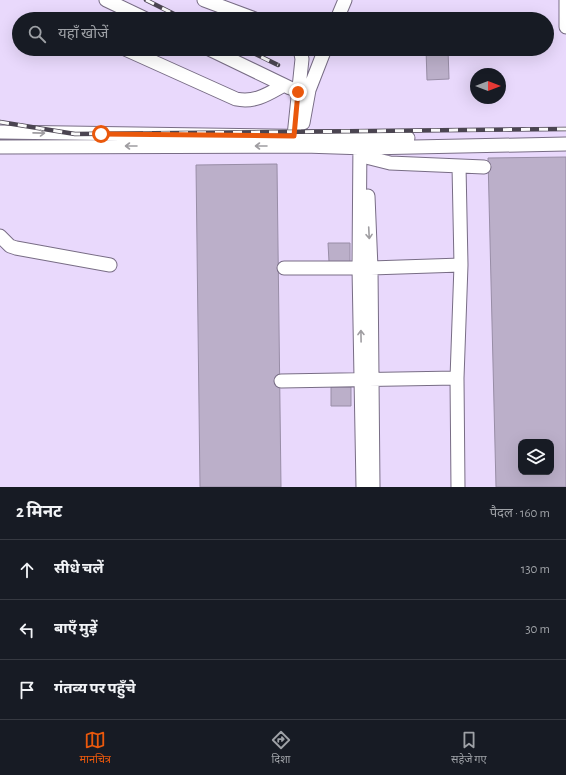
<!DOCTYPE html>
<html lang="hi">
<head>
<meta charset="utf-8">
<style>
	body { margin:0; font-family:"Alegreya Sans","Noto Sans Devanagari",sans-serif; background:#242831; color:#f1f3f6 }
	.controls { position:absolute; right:12px; bottom:12px; display:grid; overflow:hidden; border-radius:8px; box-shadow:0 4px 16px #0002 }
	.controls button { width:36px; height:36px; display:grid; place-items:center; padding:0; border:0; border-bottom:1px solid #363941; background:#171b24; color:#f1f3f6; font:20px sans-serif }
	.compass { position:absolute; left:470px; top:68px; width:36px; height:36px; border-radius:50%; background:#171b24; box-shadow:0 4px 16px #0002; rotate:90deg }
	.stop { position:absolute; width:12px; height:12px; margin:-9px; border:3px solid #ea580c; border-radius:50%; background:#fff }
	.stop.end { background:#ea580c; border-color:#fff; box-shadow:0 1px 4px #0008 }
	.list { margin:0; padding:0; list-style:none }
	h2 { display:flex; justify-content:space-between; align-items:center; height:52px; margin:0; padding:0 16px; font-size:17px }
	h2 small { font-size:13px; font-weight:400; color:#9ea1a6 }
	.list li { display:grid; grid-template-columns:26px 1fr auto; gap:12px; align-items:center; box-sizing:border-box; height:60px; padding:0 16px; border-top:1px solid #363941 }
	.list b { display:block; font-size:15px; white-space:nowrap }
	.list em { font-size:13px; font-style:normal; color:#9ea1a6 }
	.icon { flex:none; width:22px; height:22px; fill:none; stroke:currentColor; stroke-width:2; stroke-linecap:round; stroke-linejoin:round }
	.map { position:relative; flex:none; width:566px; height:487px; overflow:hidden }
	.search { position:absolute; background:#171b24; box-shadow:0 4px 16px #0002; left:12px; right:12px; top:12px; height:44px; display:flex; align-items:center; gap:10px; box-sizing:border-box; padding:0 14px; border-radius:22px; color:#9ea1a6; font-size:15px }
	.sheet { height:232px; background:#171b24 }
	nav { display:flex; justify-content:space-around; align-items:center; box-sizing:border-box; height:56px; border-top:1px solid #363941; background:#171b24; font-size:11px; color:#9ea1a6 }
	nav a { display:grid; justify-items:center; gap:2px }
	nav .on { color:#ea580c }
	.map>svg:first-child { display:block }
</style>
</head>
<body>
<div class="map">
<svg width="566" height="487" viewBox="0 0 566 487">
	<rect width="100%" height="100%" fill="#f3e9ff"/>
	<!-- built -->
	<path fill="#e9d9fc" fill-rule="evenodd" d="M0 0H566V487H0ZM19 19H547V49H19ZM476 74H500V98H476ZM521 442H551V472H521Z"/>
	<!-- building -->
	<path fill="#bbafc9" stroke="#988da6" fill-rule="evenodd" d="M426 49H448L449 79 427 80Z
		M566 157V487H496L488 158ZM521 442H551V472H521Z
		M277 164 281 487H200L196 165Z
		M328 243H350V262H329Z
		M331 387H351V406H331Z"/>
	<g fill="none" stroke-linecap="round" stroke-linejoin="round">
		<defs>
			<path id="minor" d="M106 0 146 19
				M204 0 255 19
				M566 0V27
				M337 19 345 0
				M125 49 236 99C255 103 268 94 284 85
				M209 49 290 88
				M303 123 309 90 325 49
				M0 132 408 138
				M360 139 359 268 363 487
				M288 142 294 136 302 59 300 49
				M0 147 304 146 366 148 566 144
				M366 157 390 163 484 167
				M368 196 371 268 373 487
				M0 236 10 246 16 248 110 265
				M284 268H371L461 265
				M281 381 457 378
				M458 487 457 378 461 265 459 166"/>
		</defs>
		<!-- minor casing -->
		<use href="#minor" stroke="#786d85" stroke-width="15"/>
		<!-- minor -->
		<use href="#minor" stroke="#fff" stroke-width="13"/>
		<defs>
			<path id="rail" d="M146 0 184 19
				M245 49 278 65
				M0 122 75 134 566 129"/>
		</defs>
		<!-- rail casing -->
		<use href="#rail" stroke="#4b4551" stroke-width="4.5"/>
		<!-- rail -->
		<use href="#rail" stroke="#fbfbfb" stroke-width="3" stroke-dasharray="9" stroke-linecap="butt"/>
	</g>
	<!-- one-way arrows -->
	<defs><path id="oneway-shaft" d="M-6 0H5M1.5-3L5.5 0L1.5 3" fill="none" stroke-width="1.6" stroke-linecap="round" stroke-linejoin="round"/></defs>
	<g stroke="#9f9da1">
		<use href="#oneway-shaft" transform="translate(39 133) rotate(1)"/>
		<use href="#oneway-shaft" transform="translate(131 146) rotate(180)"/>
		<use href="#oneway-shaft" transform="translate(261 146) rotate(180)"/>
		<use href="#oneway-shaft" transform="translate(369 233) rotate(87)"/>
		<use href="#oneway-shaft" transform="translate(361 336) rotate(-91)"/>
	</g>
	<g fill="none" stroke-linecap="round" stroke-linejoin="round">
		<!-- route -->
		<path stroke="#ea580c" stroke-width="5" d="M101 134 294 136 298 92"/>
	</g>
</svg>
<div class="controls">
<button><svg class="icon" aria-label="layers" viewBox="0 0 24 24"><path d="M12 4l9 5-9 5-9-5zM3 14l9 5 9-5"/></svg></button>
</div>
<svg class="compass" viewBox="-18 -18 36 36"><path d="M0-13l5 13h-10z" fill="#e53935"/><path d="M0 13l5-13h-10z" fill="#9ea1a6"/></svg>
<div class="stop" style="left:101px;top:134px"></div>
<div class="stop end" style="left:298px;top:92px"></div>
<div class="search"><svg class="icon" aria-label="search" viewBox="0 0 24 24"><circle cx="10" cy="10" r="6"/><path d="M15 15l6 6"/></svg>यहाँ खोजें</div>
</div>
<section class="sheet">
<h2>2 मिनट<small>पैदल · 160 m</small></h2>
<ul class="list">
<li><svg class="icon" aria-label="ahead" viewBox="0 0 24 24"><path d="M12 20V5M6 11l6-6 6 6"/></svg><div><b>सीधे चलें</b></div><em>130 m</em></li>
<li><svg class="icon" aria-label="left" viewBox="0 0 24 24"><path d="M17 20v-9H6M10 6l-5 5 5 5"/></svg><div><b>बाएँ मुड़ें</b></div><em>30 m</em></li>
<li><svg class="icon" aria-label="arrive" viewBox="0 0 24 24"><path d="M6 21V4h12l-3 4 3 4H6"/></svg><div><b>गंतव्य पर पहुँचे</b></div></li>
</ul>
</section>
<nav>
<a class="on"><svg class="icon" aria-label="map" viewBox="0 0 24 24"><path d="M3 6l6-2 6 2 6-2v14l-6 2-6-2-6 2zM9 4v14M15 6v14"/></svg>मानचित्र</a>
<a><svg class="icon" aria-label="directions" viewBox="0 0 24 24"><path d="M12 3l9 9-9 9-9-9zM9 14v-3h6M13 9l2 2-2 2"/></svg>दिशा</a>
<a><svg class="icon" aria-label="saved" viewBox="0 0 24 24"><path d="M7 4h10v16l-5-4-5 4z"/></svg>सहेजे गए</a>
</nav>
</body>
</html>
